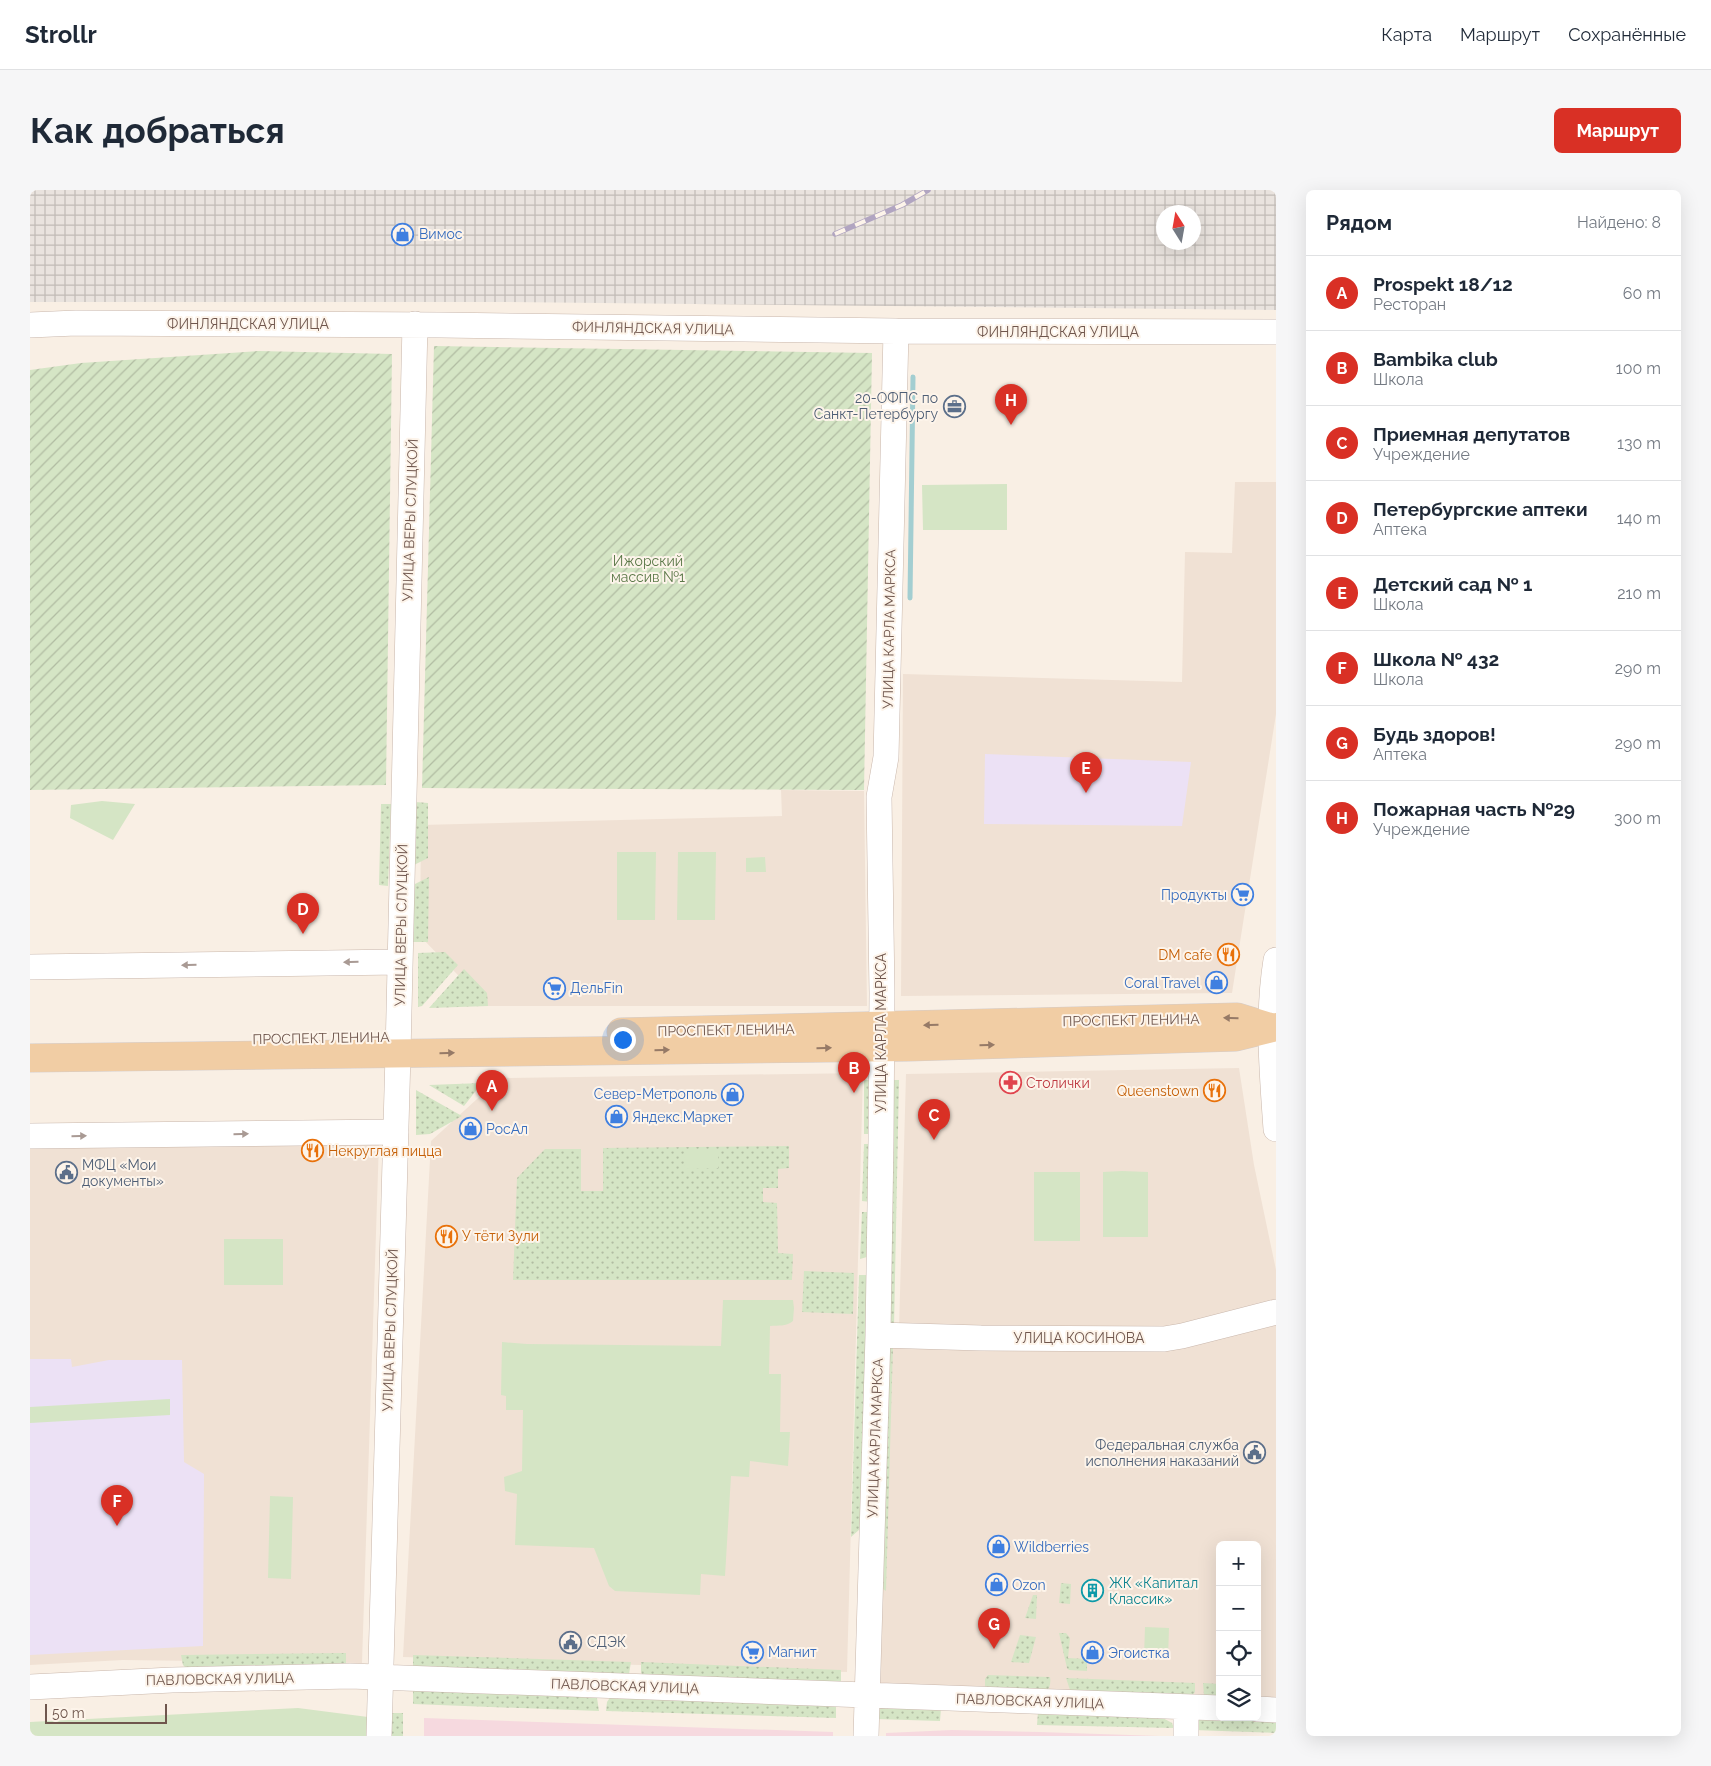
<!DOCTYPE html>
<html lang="ru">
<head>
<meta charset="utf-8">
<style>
	body { margin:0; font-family:Raleway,sans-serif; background:#f6f6f7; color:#1f2937 }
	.controls { position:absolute; right:15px; bottom:15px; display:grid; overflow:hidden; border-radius:8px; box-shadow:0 5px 20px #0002 }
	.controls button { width:45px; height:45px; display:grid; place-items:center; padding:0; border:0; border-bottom:1px solid #e0e1e3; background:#fff; color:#1f2937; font:25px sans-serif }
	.compass { position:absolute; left:1126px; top:15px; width:45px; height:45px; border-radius:50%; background:#fff; box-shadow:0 5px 20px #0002; rotate:349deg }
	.scale { position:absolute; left:15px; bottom:12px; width:122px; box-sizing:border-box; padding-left:5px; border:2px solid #6f564d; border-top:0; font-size:14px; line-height:18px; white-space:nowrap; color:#6f564d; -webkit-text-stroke:4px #fdf4ea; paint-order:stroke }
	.you { position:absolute; left:592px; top:849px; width:18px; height:18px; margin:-12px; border:4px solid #fff; border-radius:50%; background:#1a73e8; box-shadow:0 0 0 8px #1a73e833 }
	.badge { display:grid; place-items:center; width:32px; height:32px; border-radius:50%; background:#d93025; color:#fff; font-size:16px; font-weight:700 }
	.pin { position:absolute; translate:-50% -41px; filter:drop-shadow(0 1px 2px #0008) }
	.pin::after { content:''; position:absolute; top:26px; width:18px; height:15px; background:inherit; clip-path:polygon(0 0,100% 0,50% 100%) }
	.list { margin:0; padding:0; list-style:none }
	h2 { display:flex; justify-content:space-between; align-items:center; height:65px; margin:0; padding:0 20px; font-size:21px }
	h2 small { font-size:16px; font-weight:400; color:#747a83 }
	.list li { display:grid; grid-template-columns:32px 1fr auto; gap:15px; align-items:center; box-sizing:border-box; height:75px; padding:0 20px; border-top:1px solid #e0e1e3 }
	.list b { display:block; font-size:19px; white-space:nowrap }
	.list p { margin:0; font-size:16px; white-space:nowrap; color:#747a83 }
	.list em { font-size:16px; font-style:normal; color:#747a83 }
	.icon { flex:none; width:28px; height:28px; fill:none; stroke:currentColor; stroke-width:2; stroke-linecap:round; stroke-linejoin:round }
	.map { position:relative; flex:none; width:1246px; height:1546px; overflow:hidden; border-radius:8px }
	header { display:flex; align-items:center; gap:30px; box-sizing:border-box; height:70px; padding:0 25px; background:#fff; border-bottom:1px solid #e0e1e3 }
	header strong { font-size:24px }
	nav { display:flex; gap:28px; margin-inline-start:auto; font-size:18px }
	.intro { display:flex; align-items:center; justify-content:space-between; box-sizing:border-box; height:120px; padding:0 30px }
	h1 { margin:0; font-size:35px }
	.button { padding:12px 22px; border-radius:8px; background:#d93025; color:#fff; font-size:18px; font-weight:700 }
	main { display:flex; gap:30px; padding:0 30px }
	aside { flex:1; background:#fff; border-radius:8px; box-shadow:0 5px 20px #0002 }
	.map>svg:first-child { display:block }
</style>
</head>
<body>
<header>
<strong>Strollr</strong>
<nav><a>Карта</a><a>Маршрут</a><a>Сохранённые</a></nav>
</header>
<div class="intro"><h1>Как добраться</h1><a class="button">Маршрут</a></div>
<main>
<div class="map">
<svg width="1246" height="1546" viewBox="0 0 1246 1546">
	<defs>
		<pattern id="industrial-grid" width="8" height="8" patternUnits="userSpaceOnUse" patternTransform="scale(1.25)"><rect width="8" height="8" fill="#e9e3de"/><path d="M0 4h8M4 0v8" fill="none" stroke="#c1bbb6"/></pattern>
		<pattern id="grass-dots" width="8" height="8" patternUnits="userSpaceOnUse" patternTransform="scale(1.25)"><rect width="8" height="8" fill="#d5e5c5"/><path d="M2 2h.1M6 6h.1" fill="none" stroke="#b1bca2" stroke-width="1.8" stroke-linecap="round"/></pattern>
		<pattern id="garden-furrows" width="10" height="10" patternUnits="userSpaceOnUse" patternTransform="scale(1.25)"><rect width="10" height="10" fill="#d5e5c5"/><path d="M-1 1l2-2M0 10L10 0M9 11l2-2" fill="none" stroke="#b1bca2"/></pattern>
	</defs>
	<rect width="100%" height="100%" fill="#f9efe4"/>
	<!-- residential -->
	<path fill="#f0e1d4" d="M1205 292H1246V524L1202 803 871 806 873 484 1152 492 1155 362 1202 363Z
		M751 600 834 601 837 816H458L390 746 391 635 752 626Z
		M1209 878 1224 975 1246 1080V1114L1119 1142 869 1140 876 884Z
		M833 883 817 1482 373 1467 401 951 470 888Z
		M349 951 332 1473 93 1470 0 1475V957Z
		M1246 1124V1513L1227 1512V1355H1190V1511L853 1498 844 1489 853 1156 1112 1152Z"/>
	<!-- industrial -->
	<path fill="url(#industrial-grid)" fill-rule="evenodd" d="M0 0H1246V120L471 112H0ZM1134 22H1164V52H1134Z"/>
	<!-- education -->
	<path fill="#ece1f5" d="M955 564 1161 572 1152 636 954 634Z
		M0 1169H41L42 1177 79 1170H152L154 1272 174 1284 173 1456 0 1465Z"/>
	<!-- medical -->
	<path fill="#f6d9df" d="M394 1528 803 1542V1546H394Z
		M922 1540 1009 1542 1130 1546H856V1543Z"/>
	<!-- grass -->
	<path fill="url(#grass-dots)" d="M385 612 398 613V668L384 675Z
		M351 614H361L358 696 349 695Z
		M399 687 398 752H381L383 695Z
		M415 762 428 775 392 816 388 817V763Z
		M434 779 457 803 458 816 399 818Z
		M834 890H844L843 944H834Z
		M862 890H869L864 1137H857Z
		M452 893 434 916 399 895Z
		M386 900 432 926 400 944 386 945Z
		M834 954H843L841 1012 832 1011Z
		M759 956V978L748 979V998H733V1012L747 1013 748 1063 763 1064 762 1090H483L487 988 515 959H551V1001H573V958Z
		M832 1022H841L837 1067 830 1069Z
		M774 1081 824 1083 823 1124 772 1122Z
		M829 1085H839L830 1339 821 1347Z
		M857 1156H863L856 1401 853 1399Z
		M1031 1393 1041 1394 1040 1414 1029 1413Z
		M1003 1405H1007L1006 1429 995 1428Z
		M1029 1443H1036L1040 1448 1038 1468 1057 1469V1481L1039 1480 1037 1478Z
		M990 1445 1006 1447 999 1473 981 1472Z
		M316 1463V1478H156L153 1475 151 1465Z
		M383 1465 601 1472 599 1484 383 1479Z
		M611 1472 811 1480V1495L612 1486 611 1481Z
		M958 1485 1020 1487C1021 1493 1020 1498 1016 1502L955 1500V1489Z
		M1036 1488 1165 1493V1502L1162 1506 1040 1500Z
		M1173 1493 1190 1494V1506H1174Z
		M383 1497 567 1508 569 1521 383 1514Z
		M581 1506 806 1513V1528L576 1521 577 1512Z
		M853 1517 911 1518 910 1531 845 1529 849 1520Z
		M1008 1522 1133 1528 1142 1533 1144 1538 1007 1535Z
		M361 1523H373V1546H360Z
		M1190 1527 1246 1529V1543L1163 1540 1165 1533 1169 1529Z"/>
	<!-- park -->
	<path fill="#d5e5c5" d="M977 294V340H893L892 295Z
		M72 611 105 614 83 650 40 628 41 615Z
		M587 662H626L625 730H587Z
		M648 662H686L685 730H647Z
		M735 667 736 682H716V668Z
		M654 960H688V978L655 979Z
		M1092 981 1118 982V1047H1073V982Z
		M1004 982H1050V1051H1004Z
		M194 1049H253V1095H194Z
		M693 1110H763L764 1118 763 1131C755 1137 749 1135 740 1136L739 1184H751L750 1242H760L758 1276 720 1271 719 1287 701 1286 695 1386 671 1384 670 1405 585 1401 579 1396 564 1358 485 1355 487 1304 475 1301 474 1287 492 1281 493 1220H476V1206L471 1205 472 1152 497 1154 691 1156Z
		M140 1209V1225L0 1233V1217Z
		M240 1306 263 1307 261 1389 238 1388Z
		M1115 1437 1139 1438 1138 1468 1114 1467Z
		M268 1518 338 1527V1546H0V1532Z"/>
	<!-- garden -->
	<path fill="url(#garden-furrows)" d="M404 156 842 163 834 600 392 598Z
		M229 161 362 164 356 595 0 600V180L51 173Z"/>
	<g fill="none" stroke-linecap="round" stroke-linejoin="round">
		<!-- stream -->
		<path stroke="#a3ced1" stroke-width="5" d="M880 408 883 187"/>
		<defs>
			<path id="minor" d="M0 135 46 133 411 135 866 141 1246 142
				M1246 770C1237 826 1242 883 1246 939
				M0 777 370 772
				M0 946 366 942
				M848 1145 951 1148 1134 1149 1152 1146 1246 1122
				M0 1497 142 1490 320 1486 1190 1518
				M1227 1519 1246 1520
				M349 1546 368 864 385 134
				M836 1546 848 1145 851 950 852 803 849 607 856 567 866 141
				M1156 1546V1517"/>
			<path id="major" d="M591 842 1207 827 1240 837
				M0 868 878 857 1206 847 1246 837"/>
		</defs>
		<!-- minor casing -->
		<use href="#minor" stroke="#c9b7ac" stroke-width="26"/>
		<!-- major casing -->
		<use href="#major" stroke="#d4ccca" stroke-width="29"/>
		<!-- minor -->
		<use href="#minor" stroke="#fff" stroke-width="25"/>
		<!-- major -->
		<use href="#major" stroke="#f1cda4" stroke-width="28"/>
		<defs>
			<path id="rail" d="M805 44 872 15 898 0"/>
		</defs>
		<!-- rail casing -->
		<use href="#rail" stroke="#b1a5c1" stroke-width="5.5"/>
		<!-- rail -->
		<use href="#rail" stroke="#fdf4ea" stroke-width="4" stroke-dasharray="11" stroke-linecap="butt"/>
	</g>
	<!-- one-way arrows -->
	<defs><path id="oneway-solid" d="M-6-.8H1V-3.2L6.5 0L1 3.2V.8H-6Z" transform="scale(1.25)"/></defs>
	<g fill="#a99a94">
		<use href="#oneway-solid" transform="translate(321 772) rotate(179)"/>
		<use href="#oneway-solid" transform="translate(159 775) rotate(179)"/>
		<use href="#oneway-solid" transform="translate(211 944) rotate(-1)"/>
		<use href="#oneway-solid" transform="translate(49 946) rotate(-1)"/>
	</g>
	<g fill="#967a67">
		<use href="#oneway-solid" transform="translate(1201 828) rotate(-179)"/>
		<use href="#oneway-solid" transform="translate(901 835) rotate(178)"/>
		<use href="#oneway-solid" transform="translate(957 855) rotate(-2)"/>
		<use href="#oneway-solid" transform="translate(794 858) rotate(-1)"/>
		<use href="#oneway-solid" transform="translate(632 860) rotate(-1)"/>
		<use href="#oneway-solid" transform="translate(417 863) rotate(-1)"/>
	</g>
	<!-- icons -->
	<defs>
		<symbol id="shop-ring" viewBox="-11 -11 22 22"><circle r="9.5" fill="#fdf4ea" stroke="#3f7fe0" stroke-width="1.5"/><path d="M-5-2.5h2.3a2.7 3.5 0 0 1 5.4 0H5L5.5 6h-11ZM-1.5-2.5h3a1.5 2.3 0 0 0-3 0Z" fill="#3f7fe0"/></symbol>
		<symbol id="office-ring" viewBox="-11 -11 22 22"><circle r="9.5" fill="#fdf4ea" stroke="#5c6f8a" stroke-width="1.5"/><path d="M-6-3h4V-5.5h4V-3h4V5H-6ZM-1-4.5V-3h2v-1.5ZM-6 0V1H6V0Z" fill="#5c6f8a"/></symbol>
		<symbol id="supermarket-ring" viewBox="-11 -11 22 22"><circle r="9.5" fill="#fdf4ea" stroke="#3f7fe0" stroke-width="1.5"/><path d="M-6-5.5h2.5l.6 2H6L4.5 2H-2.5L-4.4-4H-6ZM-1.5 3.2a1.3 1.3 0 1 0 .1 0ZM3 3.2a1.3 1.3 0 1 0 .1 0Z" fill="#3f7fe0"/></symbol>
		<symbol id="restaurant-ring" viewBox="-11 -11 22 22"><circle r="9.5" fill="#fdf4ea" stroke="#e8710a" stroke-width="1.5"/><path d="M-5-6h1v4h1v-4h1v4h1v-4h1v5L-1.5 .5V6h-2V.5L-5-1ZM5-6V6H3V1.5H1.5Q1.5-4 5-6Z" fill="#e8710a"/></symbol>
		<symbol id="pharmacy-ring" viewBox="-11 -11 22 22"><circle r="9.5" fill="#fdf4ea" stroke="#e0444e" stroke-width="1.5"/><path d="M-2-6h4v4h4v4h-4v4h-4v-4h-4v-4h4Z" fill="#e0444e"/></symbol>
		<symbol id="civic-ring" viewBox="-11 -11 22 22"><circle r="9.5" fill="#fdf4ea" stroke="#5c6f8a" stroke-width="1.5"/><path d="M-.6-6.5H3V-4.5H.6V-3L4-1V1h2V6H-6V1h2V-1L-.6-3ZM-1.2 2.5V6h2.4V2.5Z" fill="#5c6f8a"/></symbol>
		<symbol id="building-ring" viewBox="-11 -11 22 22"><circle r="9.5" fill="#fdf4ea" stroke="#0f9aa8" stroke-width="1.5"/><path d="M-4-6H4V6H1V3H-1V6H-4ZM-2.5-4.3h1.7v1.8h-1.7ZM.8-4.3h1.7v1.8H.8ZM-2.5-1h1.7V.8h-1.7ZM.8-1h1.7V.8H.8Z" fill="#0f9aa8"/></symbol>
	</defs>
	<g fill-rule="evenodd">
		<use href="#shop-ring" x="360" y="32" width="25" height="25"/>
		<use href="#office-ring" x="912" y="204" width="25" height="25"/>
		<use href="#supermarket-ring" x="1200" y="692" width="25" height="25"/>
		<use href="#restaurant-ring" x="1186" y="752" width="25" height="25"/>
		<use href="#shop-ring" x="1174" y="780" width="25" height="25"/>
		<use href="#supermarket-ring" x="512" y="786" width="25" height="25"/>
		<use href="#pharmacy-ring" x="968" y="880" width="25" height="25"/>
		<use href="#restaurant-ring" x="1172" y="888" width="25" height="25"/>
		<use href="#shop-ring" x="690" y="892" width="25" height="25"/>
		<use href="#shop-ring" x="574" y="914" width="25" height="25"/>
		<use href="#shop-ring" x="428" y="926" width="25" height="25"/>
		<use href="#restaurant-ring" x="270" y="948" width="25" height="25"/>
		<use href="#civic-ring" x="24" y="970" width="25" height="25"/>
		<use href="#restaurant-ring" x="404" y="1034" width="25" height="25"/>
		<use href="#civic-ring" x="1212" y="1250" width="25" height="25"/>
		<use href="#shop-ring" x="956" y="1344" width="25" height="25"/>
		<use href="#shop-ring" x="954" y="1382" width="25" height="25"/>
		<use href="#building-ring" x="1050" y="1388" width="25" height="25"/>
		<use href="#civic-ring" x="528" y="1440" width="25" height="25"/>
		<use href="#supermarket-ring" x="710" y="1450" width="25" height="25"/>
		<use href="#shop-ring" x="1050" y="1450" width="25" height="25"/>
	</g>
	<g text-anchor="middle" stroke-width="4" stroke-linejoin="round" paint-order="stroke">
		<!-- shop labels -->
		<g font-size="14" fill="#366cbe" stroke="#fdf4ea" text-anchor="start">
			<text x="389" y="49">Вимос</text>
			<text x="1197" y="710" text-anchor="end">Продукты</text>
			<text x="1170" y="798" text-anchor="end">Coral Travel</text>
			<text x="540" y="803">ДельFin</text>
			<text x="687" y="909" text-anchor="end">Север-Метрополь</text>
			<text x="602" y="932">Яндекс.Маркет</text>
			<text x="456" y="944">РосАл</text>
			<text x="984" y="1362">Wildberries</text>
			<text x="982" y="1400">Ozon</text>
			<text x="738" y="1467">Магнит</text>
			<text x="1078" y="1468">Эгоистка</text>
		</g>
		<!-- street labels -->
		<g font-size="14" fill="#6f564d" stroke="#fdf4ea">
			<text x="218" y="139">ФИНЛЯНДСКАЯ УЛИЦА</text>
			<text transform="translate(623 138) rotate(1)" y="5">ФИНЛЯНДСКАЯ УЛИЦА</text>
			<text x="1028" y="147">ФИНЛЯНДСКАЯ УЛИЦА</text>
			<text transform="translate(380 330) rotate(-88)" y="5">УЛИЦА ВЕРЫ СЛУЦКОЙ</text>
			<text transform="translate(859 439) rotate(-89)" y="5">УЛИЦА КАРЛА МАРКСА</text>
			<text transform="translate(371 735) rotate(-89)" y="5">УЛИЦА ВЕРЫ СЛУЦКОЙ</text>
			<text transform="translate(1101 830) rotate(-1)" y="5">ПРОСПЕКТ ЛЕНИНА</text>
			<text transform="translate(696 840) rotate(-1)" y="5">ПРОСПЕКТ ЛЕНИНА</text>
			<text transform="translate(851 843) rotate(-90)" y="5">УЛИЦА КАРЛА МАРКСА</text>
			<text transform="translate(291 848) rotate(-1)" y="5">ПРОСПЕКТ ЛЕНИНА</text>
			<text transform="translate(360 1140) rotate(-88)" y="5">УЛИЦА ВЕРЫ СЛУЦКОЙ</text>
			<text x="1049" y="1153">УЛИЦА КОСИНОВА</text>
			<text transform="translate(845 1248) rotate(-88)" y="5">УЛИЦА КАРЛА МАРКСА</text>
			<text transform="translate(190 1489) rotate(-1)" y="5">ПАВЛОВСКАЯ УЛИЦА</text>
			<text transform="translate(595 1496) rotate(2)" y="5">ПАВЛОВСКАЯ УЛИЦА</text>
			<text transform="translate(1000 1511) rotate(2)" y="5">ПАВЛОВСКАЯ УЛИЦА</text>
		</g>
		<!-- service labels -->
		<g font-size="14" fill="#4e5e75" stroke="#fdf4ea" text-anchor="end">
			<text x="908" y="213">20-ОФПС по<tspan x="908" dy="16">Санкт-Петербургу</tspan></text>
			<text x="52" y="980" text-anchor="start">МФЦ «Мои<tspan x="52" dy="16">документы»</tspan></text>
			<text x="1209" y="1260">Федеральная служба<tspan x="1209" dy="16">исполнения наказаний</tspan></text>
			<text x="557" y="1457" text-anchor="start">СДЭК</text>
		</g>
		<!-- park labels -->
		<g font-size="14" fill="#5c7949" stroke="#fdf4ea">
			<text x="618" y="376">Ижорский<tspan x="618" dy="16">массив №1</tspan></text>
		</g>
		<!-- food labels -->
		<g font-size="14" fill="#c56008" stroke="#fdf4ea" text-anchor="end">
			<text x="1182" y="770">DM cafe</text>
			<text x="1169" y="906">Queenstown</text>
			<text x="298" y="966" text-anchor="start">Некруглая пицца</text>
			<text x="432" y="1051" text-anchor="start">У тёти Зули</text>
		</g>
		<!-- health labels -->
		<g font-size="14" fill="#be3a42" stroke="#fdf4ea" text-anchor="start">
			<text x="996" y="898">Столички</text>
		</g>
		<!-- culture labels -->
		<g font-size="14" fill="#0d838f" stroke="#fdf4ea" text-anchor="start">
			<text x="1079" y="1398">ЖК «Капитал<tspan x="1079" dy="16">Классик»</tspan></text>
		</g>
	</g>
</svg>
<div class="controls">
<button>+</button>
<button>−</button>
<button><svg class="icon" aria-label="locate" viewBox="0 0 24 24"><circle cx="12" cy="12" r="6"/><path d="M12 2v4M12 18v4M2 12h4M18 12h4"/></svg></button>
<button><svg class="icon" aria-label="layers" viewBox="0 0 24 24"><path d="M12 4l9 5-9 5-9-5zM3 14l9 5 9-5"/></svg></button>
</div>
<svg class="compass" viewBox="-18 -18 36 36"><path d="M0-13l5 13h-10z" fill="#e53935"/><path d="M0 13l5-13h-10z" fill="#747a83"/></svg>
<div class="scale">50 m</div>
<div class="you"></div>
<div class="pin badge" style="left:462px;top:921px">A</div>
<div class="pin badge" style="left:824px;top:903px">B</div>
<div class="pin badge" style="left:904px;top:950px">C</div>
<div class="pin badge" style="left:273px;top:744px">D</div>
<div class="pin badge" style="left:1056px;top:603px">E</div>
<div class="pin badge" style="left:87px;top:1336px">F</div>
<div class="pin badge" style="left:964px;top:1459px">G</div>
<div class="pin badge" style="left:981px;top:235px">H</div>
</div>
<aside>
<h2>Рядом<small>Найдено: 8</small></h2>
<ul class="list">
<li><span class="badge">A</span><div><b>Prospekt 18/12</b><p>Ресторан</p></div><em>60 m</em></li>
<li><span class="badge">B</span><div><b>Bambika club</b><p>Школа</p></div><em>100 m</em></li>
<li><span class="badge">C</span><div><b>Приемная депутатов</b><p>Учреждение</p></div><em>130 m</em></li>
<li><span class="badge">D</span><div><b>Петербургские аптеки</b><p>Аптека</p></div><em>140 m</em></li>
<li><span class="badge">E</span><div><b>Детский сад № 1</b><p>Школа</p></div><em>210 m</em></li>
<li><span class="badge">F</span><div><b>Школа № 432</b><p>Школа</p></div><em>290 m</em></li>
<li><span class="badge">G</span><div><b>Будь здоров!</b><p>Аптека</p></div><em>290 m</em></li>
<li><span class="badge">H</span><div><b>Пожарная часть №29</b><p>Учреждение</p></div><em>300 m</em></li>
</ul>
</aside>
</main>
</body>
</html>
